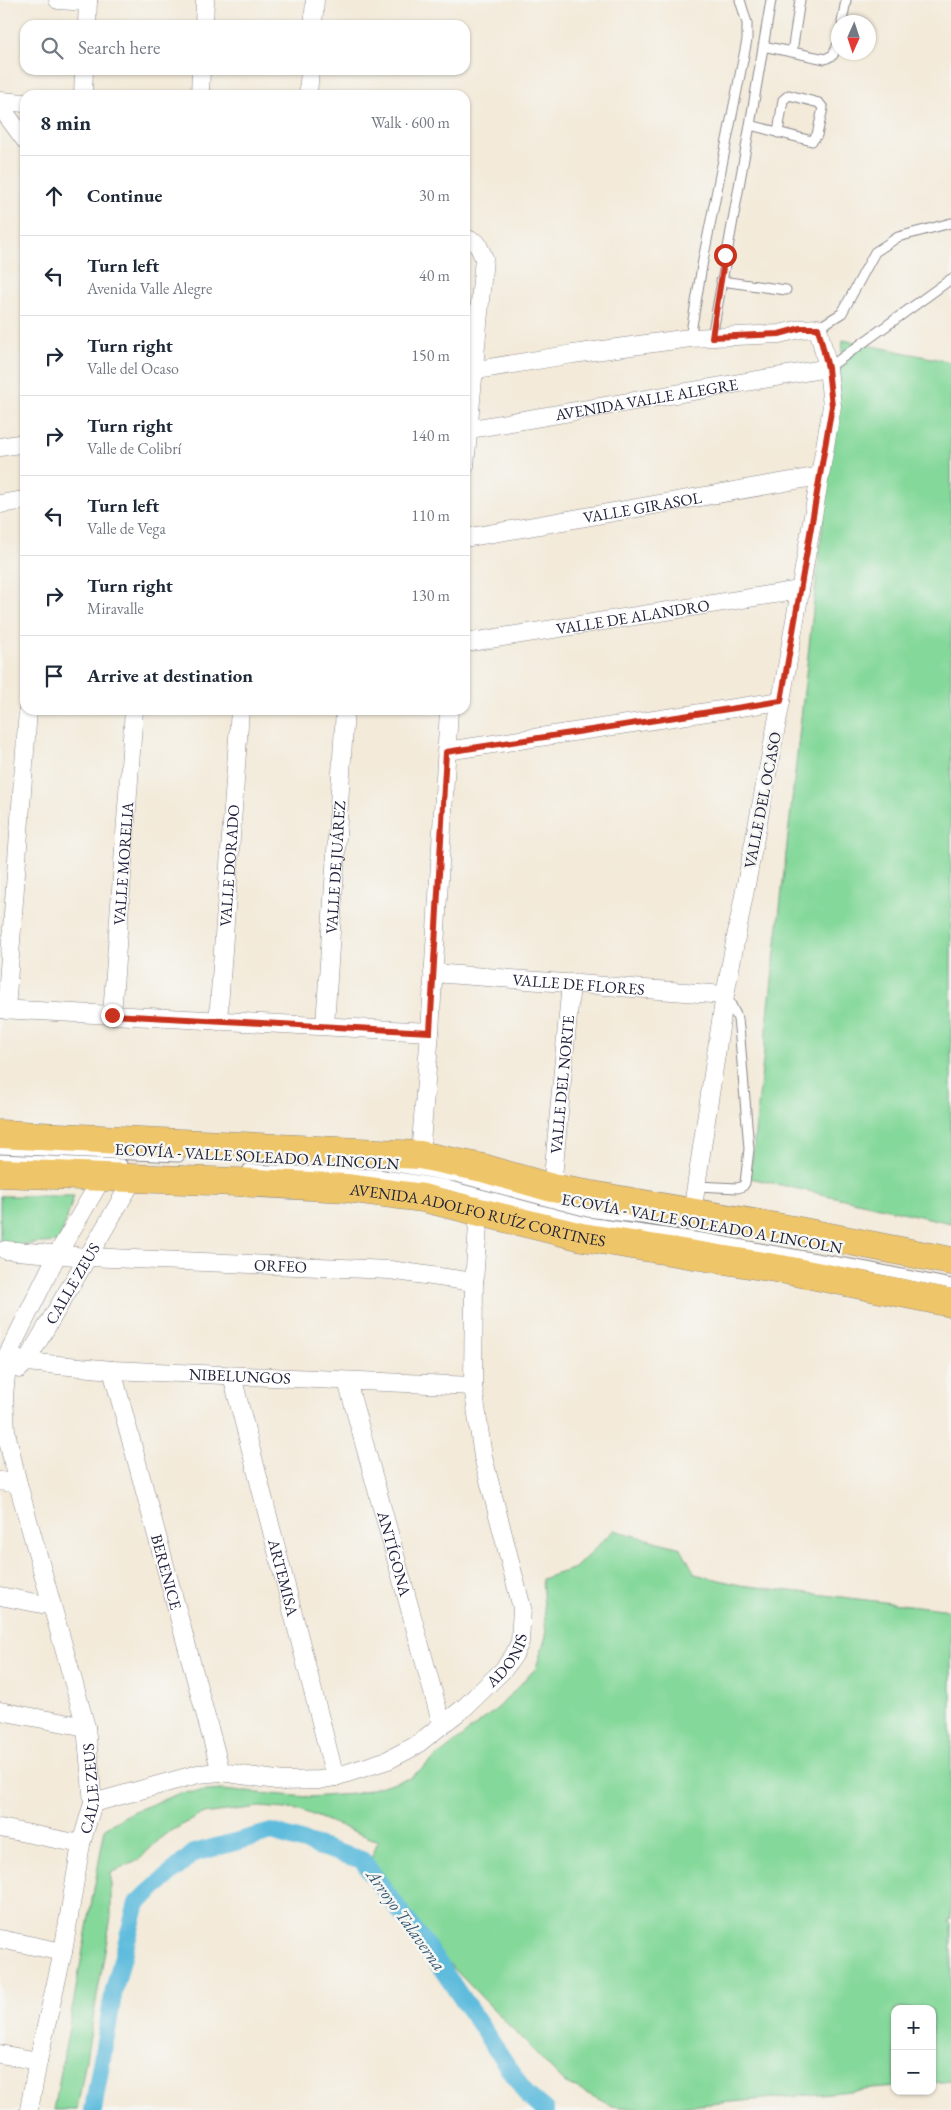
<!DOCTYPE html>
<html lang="en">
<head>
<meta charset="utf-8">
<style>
	body { margin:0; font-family:"EB Garamond",serif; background:#f2f2f3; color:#1f2937 }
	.controls { position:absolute; right:15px; bottom:15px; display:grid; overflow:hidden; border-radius:10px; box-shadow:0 1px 4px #0004 }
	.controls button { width:45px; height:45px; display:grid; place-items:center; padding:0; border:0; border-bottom:1px solid #e0e1e3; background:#fff; color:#1f2937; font:25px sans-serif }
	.compass { position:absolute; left:831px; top:15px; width:45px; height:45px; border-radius:50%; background:#fff; box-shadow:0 1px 4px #0004; rotate:183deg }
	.stop { position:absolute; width:15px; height:15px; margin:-11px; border:4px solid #c8321e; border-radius:50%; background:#fff }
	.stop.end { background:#c8321e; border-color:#fff; box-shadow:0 1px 5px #0008 }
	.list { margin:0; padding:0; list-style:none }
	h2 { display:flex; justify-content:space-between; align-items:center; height:65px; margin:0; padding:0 20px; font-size:21px }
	h2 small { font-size:16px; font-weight:400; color:#747a83 }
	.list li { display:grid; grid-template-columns:32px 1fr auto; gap:15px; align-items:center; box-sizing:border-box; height:80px; padding:0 20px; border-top:1px solid #e0e1e3 }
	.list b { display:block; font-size:19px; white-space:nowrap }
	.list p { margin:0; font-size:16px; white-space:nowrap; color:#747a83 }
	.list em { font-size:16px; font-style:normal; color:#747a83 }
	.icon { flex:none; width:28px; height:28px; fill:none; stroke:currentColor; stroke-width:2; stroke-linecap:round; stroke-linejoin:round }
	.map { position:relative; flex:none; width:951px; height:2110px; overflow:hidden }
	.search { position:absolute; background:#fff; box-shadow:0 1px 4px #0004; left:20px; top:20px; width:450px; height:55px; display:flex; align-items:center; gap:12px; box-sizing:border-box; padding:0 18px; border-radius:15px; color:#747a83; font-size:19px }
	.panel { position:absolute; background:#fff; box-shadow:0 1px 4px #0004; left:20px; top:90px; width:450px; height:625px; border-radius:15px }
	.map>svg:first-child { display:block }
</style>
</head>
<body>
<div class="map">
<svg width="951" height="2110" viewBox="0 0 951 2110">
	<rect width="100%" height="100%" fill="#f6f6f2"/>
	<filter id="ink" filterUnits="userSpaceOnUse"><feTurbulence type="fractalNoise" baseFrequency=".02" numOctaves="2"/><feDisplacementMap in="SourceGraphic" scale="10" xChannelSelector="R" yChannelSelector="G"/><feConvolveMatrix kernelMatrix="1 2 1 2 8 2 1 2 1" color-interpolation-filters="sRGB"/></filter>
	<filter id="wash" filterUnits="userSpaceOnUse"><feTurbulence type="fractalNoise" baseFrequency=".0096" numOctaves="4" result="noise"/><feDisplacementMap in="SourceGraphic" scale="20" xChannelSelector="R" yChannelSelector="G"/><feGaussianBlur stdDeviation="1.12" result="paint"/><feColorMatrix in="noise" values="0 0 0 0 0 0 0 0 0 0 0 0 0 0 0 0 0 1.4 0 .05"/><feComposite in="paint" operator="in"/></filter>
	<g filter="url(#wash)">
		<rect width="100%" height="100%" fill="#f3ead9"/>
		<!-- green -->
		<path fill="#84d89a" stroke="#537d6a" d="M843 340 951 362V1223L750 1178Z
			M0 1196H74L59 1242 0 1246Z
			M614 1530 681 1548 695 1574 740 1585 951 1610V1918L949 1922 951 1924V2081L932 2083V2009H895V2087L645 2110 612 2106 564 2082 364 1876 378 1841 300 1810 259 1807 202 1814 164 1835 137 1861 111 1873V1917L77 2110H54L105 1828 130 1813 180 1793 221 1790 308 1797 354 1794 410 1778 499 1707 536 1668 546 1636 542 1579 575 1568Z"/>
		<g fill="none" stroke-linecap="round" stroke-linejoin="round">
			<!-- canal -->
			<path stroke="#5fbcdd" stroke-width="18" d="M93 2110 114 1990 137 1903 194 1853 272 1832 362 1860 432 1954 527 2095 545 2110"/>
		</g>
	</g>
	<g filter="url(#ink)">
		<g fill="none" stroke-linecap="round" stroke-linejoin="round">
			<defs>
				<path id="lane" d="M842 22 846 0
					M763 46 825 59 833 55 838 44
					M792 52 800 0
					M750 125 812 141 817 135 823 108 819 103 789 95 783 100 778 133
					M721 281 786 290
					M818 328 842 313 875 252 898 237 951 223
					M712 337 750 125 771 0
					M690 338 703 260 747 40V23L740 0
					M828 368 951 279
					M0 1149 179 1157
					M0 1159 122 1164
					M390 1166 455 1177 587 1212 690 1225
					M248 1169 379 1174 447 1185 587 1222 709 1239 867 1267 951 1284
					M696 1186 738 1188 743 1186 745 1183 749 1149 740 1038 738 1019 727 997"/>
				<g id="street">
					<path d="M58 0 88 2"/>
					<path d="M87 25 88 0"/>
					<path d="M204 25 205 0"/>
					<path d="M313 25 315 0"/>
					<path d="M83 95 84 70"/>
					<path d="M200 95 201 70"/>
					<path d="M308 95 310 70"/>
					<path d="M0 101 25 103"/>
					<path d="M0 106 25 140"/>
					<path d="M465 238 477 243 484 258 465 466"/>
					<path d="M465 372 573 354 690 338 779 334 801 329 818 328 828 368 832 406 781 701 725 995 692 1213"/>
					<path id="s1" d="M465 430 828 368"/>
					<path d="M0 447 25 443"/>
					<path d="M0 504 25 500"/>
					<path id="s2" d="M465 538 820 476"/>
					<path id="s3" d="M465 643 800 590"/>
					<path d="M446 751 781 701"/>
					<path id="s4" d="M433 973 725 995"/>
					<path d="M0 1009 430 1032"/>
					<path d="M6 1010 28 710"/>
					<path id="s5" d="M112 1015 134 710"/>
					<path id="s6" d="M218 1021 240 710"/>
					<path id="s7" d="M325 1026 345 710"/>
					<path d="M420 1155 430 1032 449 710"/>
					<path id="s8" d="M552 1188 571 983"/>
					<path id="s9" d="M5 1250 87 1257 390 1270 474 1282"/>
					<path id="s10" d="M8 1354 26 1362 112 1370 473 1386"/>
					<path id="s11" d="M19 1369 26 1362 134 1178"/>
					<path id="s12" d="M112 1370 221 1772"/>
					<path id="s13" d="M232 1376 335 1777"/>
					<path id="s14" d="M347 1381 442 1725"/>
					<path d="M0 1481 18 1484"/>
					<path d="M0 1596 52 1606"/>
					<path d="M0 1711 86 1727"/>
					<path id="s15" d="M93 1803 198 1774 221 1772 283 1781 319 1780 335 1777 388 1760 415 1746 465 1707 504 1669 514 1655 520 1642 522 1608 483 1457 473 1386 474 1282 479 1211"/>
					<path d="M0 1828 81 1844"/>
					<path d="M0 1939 63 1952"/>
					<path d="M0 2054 38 2061"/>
					<path id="s16" d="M29 2110 38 2061 63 1952 81 1844 93 1803 86 1727 18 1484 6 1432 4 1396 8 1354 57 1255 102 1178"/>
				</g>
				<g id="primary">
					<path d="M0 1134 420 1155 483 1168 552 1188 794 1230 951 1261"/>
					<path id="s17" d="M0 1173 237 1182 346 1188 423 1198 582 1237 781 1269 951 1303"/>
				</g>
			</defs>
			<!-- lane casing -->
			<use href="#lane" stroke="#8a868a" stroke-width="11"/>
			<!-- street casing -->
			<use href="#street" stroke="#8a868a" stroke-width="19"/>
			<!-- primary casing -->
			<use href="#primary" stroke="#8a868a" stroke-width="29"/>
			<!-- lane -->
			<use href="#lane" stroke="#fff" stroke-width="9"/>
			<!-- street -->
			<use href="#street" stroke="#fff" stroke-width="18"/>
			<!-- primary -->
			<use href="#primary" stroke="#eec569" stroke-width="28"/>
		</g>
	</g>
	<g fill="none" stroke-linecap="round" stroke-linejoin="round" filter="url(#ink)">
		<!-- route -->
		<path stroke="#c8321e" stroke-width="6" d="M112 1015 430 1032 446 752 781 701 832 406 828 368 818 328H801L779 334 712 337 725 255"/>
	</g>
	<g text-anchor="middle" stroke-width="5" stroke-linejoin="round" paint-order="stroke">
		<!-- street labels -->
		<g font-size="16" fill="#22223b" stroke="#f6f6f2">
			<text dy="6" stroke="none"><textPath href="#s1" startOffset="184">AVENIDA VALLE ALEGRE</textPath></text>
			<text dy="6" stroke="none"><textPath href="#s2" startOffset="180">VALLE GIRASOL</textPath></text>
			<text dy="6" stroke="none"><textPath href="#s3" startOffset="170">VALLE DE ALANDRO</textPath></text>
			<text transform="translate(762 800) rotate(-79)" y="6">VALLE DEL OCASO</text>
			<text dy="6" stroke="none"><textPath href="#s5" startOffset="152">VALLE MORELIA</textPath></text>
			<text dy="6" stroke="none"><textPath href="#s6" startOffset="156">VALLE DORADO</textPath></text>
			<text dy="6" stroke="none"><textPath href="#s7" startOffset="159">VALLE DE JUÁREZ</textPath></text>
			<text dy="6" stroke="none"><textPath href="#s4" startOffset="146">VALLE DE FLORES</textPath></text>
			<text dy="6" stroke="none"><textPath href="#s8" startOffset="104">VALLE DEL NORTE</textPath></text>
			<text transform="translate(257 1156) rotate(3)" y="6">ECOVÍA - VALLE SOLEADO A LINCOLN</text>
			<text dy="6" stroke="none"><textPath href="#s17" startOffset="481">AVENIDA ADOLFO RUÍZ CORTINES</textPath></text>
			<text transform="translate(702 1223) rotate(10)" y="6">ECOVÍA - VALLE SOLEADO A LINCOLN</text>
			<text dy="6" stroke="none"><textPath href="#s9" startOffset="276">ORFEO</textPath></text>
			<text dy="6" stroke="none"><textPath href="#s11" startOffset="101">CALLE ZEUS</textPath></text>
			<text dy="6" stroke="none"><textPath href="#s10" startOffset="234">NIBELUNGOS</textPath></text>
			<text dy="6" stroke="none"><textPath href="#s14" startOffset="179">ANTÍGONA</textPath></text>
			<text dy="6" stroke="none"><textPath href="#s12" startOffset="209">BERENICE</textPath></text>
			<text dy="6" stroke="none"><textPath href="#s13" startOffset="208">ARTEMISA</textPath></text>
			<text dy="6" stroke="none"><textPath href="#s15" startOffset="460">ADONIS</textPath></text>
			<text dy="6" stroke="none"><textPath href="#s16" startOffset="328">CALLE ZEUS</textPath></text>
		</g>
		<!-- water labels -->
		<g font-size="18" font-style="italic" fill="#375874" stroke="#f6f6f2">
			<text transform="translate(406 1920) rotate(54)" y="6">Arroyo Talaverna</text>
		</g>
	</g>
</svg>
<div class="controls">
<button>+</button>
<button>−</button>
</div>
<svg class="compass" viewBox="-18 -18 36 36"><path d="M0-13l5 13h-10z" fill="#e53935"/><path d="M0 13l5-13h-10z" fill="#747a83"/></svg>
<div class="stop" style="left:725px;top:255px"></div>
<div class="stop end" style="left:112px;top:1015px"></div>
<div class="search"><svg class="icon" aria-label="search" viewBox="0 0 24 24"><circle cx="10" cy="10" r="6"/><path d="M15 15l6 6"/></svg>Search here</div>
<section class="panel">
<h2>8 min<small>Walk · 600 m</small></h2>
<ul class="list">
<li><svg class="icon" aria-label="ahead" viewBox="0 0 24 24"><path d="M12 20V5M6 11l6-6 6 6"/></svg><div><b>Continue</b></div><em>30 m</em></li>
<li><svg class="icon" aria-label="left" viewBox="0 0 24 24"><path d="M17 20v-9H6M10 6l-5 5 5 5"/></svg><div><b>Turn left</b><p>Avenida Valle Alegre</p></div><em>40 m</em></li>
<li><svg class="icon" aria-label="right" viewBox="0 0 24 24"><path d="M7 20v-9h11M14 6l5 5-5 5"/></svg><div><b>Turn right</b><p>Valle del Ocaso</p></div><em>150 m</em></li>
<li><svg class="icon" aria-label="right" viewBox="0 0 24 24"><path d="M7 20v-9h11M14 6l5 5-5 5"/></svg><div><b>Turn right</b><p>Valle de Colibrí</p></div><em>140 m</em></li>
<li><svg class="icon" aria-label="left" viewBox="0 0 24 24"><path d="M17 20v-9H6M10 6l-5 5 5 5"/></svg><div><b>Turn left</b><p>Valle de Vega</p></div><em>110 m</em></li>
<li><svg class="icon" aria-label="right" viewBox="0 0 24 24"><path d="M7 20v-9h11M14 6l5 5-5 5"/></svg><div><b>Turn right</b><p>Miravalle</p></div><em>130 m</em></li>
<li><svg class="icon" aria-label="arrive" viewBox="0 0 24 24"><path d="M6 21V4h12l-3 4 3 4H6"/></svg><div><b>Arrive at destination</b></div></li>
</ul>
</section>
</div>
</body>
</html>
